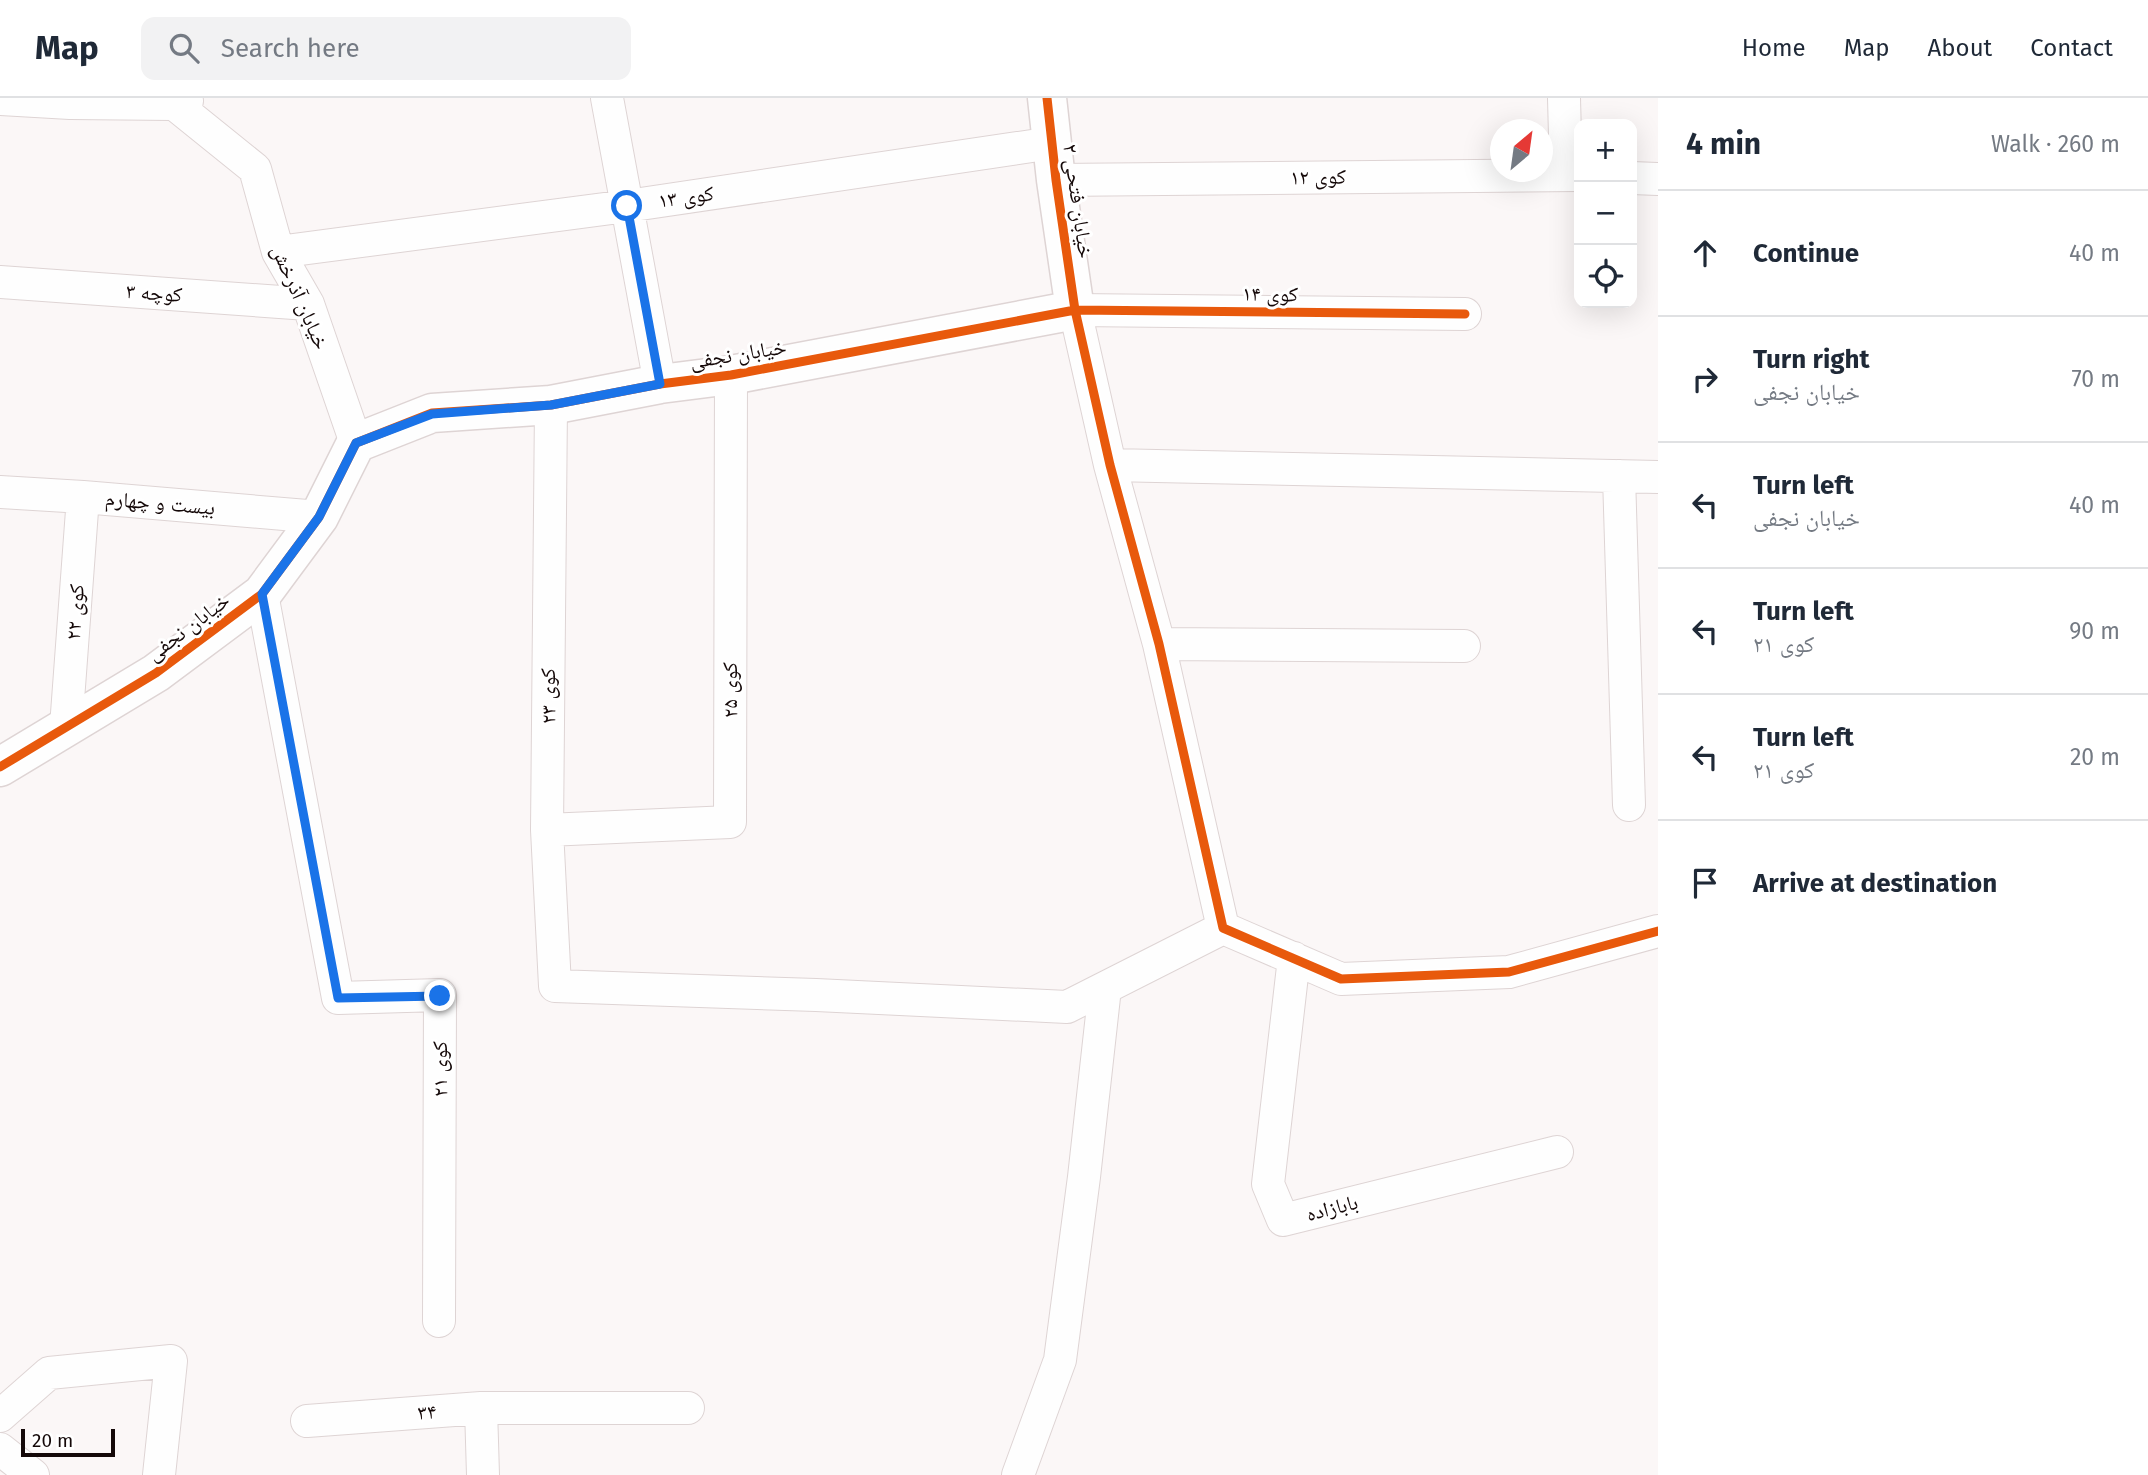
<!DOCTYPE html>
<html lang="en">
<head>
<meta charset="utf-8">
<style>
	body { margin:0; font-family:"Fira Sans","Noto Naskh Arabic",sans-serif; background:#f2f2f3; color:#1f2937 }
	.controls { position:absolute; right:21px; top:21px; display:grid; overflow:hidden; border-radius:14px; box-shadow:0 7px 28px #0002 }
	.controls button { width:63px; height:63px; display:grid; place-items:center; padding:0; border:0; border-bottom:2px solid #e0e1e3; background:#fff; color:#1f2937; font:35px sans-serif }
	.compass { position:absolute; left:1490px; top:21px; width:63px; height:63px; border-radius:50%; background:#fff; box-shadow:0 7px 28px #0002; rotate:29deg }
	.scale { position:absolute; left:21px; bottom:18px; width:94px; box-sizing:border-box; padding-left:7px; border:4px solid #140808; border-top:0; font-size:19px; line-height:24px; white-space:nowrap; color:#140808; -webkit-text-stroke:5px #fff; paint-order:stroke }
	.stop { position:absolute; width:21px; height:21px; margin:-16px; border:5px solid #1a73e8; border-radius:50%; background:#fff }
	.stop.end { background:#1a73e8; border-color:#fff; box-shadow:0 2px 7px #0008 }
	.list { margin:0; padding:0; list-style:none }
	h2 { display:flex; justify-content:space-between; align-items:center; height:91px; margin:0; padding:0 28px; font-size:30px }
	h2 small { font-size:23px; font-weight:400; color:#747a83 }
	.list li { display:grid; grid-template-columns:46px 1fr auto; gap:21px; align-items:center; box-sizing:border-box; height:126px; padding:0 28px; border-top:2px solid #e0e1e3 }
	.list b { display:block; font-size:26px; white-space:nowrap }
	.list p { margin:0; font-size:23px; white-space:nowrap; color:#747a83 }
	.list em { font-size:23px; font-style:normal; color:#747a83 }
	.icon { flex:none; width:38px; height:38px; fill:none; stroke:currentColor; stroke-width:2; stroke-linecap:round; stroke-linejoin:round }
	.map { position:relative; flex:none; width:1658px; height:1377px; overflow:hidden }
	header { display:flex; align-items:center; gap:42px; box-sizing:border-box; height:98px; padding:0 35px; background:#fff; border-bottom:2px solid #e0e1e3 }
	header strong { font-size:33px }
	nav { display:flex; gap:38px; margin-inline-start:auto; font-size:24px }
	.search { width:490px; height:63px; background:#f2f2f3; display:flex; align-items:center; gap:18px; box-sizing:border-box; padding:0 24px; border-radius:14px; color:#747a83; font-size:26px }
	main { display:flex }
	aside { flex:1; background:#fff }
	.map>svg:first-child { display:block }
</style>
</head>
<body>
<header>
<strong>Map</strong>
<div class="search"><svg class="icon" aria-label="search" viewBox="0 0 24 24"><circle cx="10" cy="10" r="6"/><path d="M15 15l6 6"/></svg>Search here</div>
<nav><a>Home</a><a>Map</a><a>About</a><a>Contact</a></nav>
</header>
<main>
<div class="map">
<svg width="1658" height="1377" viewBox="0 0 1658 1377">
	<rect width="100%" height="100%" fill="#fbf7f7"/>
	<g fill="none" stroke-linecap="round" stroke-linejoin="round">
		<defs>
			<path id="street" d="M167 0 255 71 278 154 308 206 356 345
				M607 0 660 286
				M1564 0 1566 76
				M0 1 70 5 173 6 187 3
				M1632 80 1658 81
				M1056 82 1579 77
				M278 154 627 108 1052 45
				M0 184 308 206
				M1465 216 1075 212 1110 367 1159 546 1223 830 1341 881 1509 874 1658 833
				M551 307 547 732 555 888 816 897 1067 909 1223 830
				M1110 367 1658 379
				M1619 378 1629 707
				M0 394 83 399 319 419
				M262 496 338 900 440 897 439 1223
				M1159 546 1464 548
				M66 629 83 399
				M547 732 730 724 731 277
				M1294 860 1268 1086 1283 1122 1557 1054
				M481 1310H688
				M0 1318 49 1275 171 1263 159 1377
				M307 1323 481 1310 483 1377
				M0 1351 33 1377
				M1018 1377 1060 1262 1084 1079 1105 890"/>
			<path id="secondary" d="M0 669 156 575 262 496 319 419 356 345 432 315 551 307 660 286 731 277 1075 212 1056 82 1047 0"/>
		</defs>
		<!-- street casing -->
		<use href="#street" stroke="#ded4d4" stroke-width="34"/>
		<!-- secondary casing -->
		<use href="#secondary" stroke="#ded4d4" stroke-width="41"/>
		<!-- street -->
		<use href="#street" stroke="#fefefe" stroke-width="32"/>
		<!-- secondary -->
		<use href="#secondary" stroke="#fefefe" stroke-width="38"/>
		<defs>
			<path id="cycleway" d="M1047 0 1056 82 1075 212 1110 367 1159 546 1223 830 1341 881 1509 874 1658 833
				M0 669 156 575 262 496 319 419 356 345 432 315 551 307 660 286 731 277 1075 212 1465 216"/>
		</defs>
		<!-- cycleway casing -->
		<use href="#cycleway" stroke="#fff" stroke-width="13"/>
		<!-- cycleway -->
		<use href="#cycleway" stroke="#e8590c" stroke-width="9"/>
	</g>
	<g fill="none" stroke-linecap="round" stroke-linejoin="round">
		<!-- route -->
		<path stroke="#1a73e8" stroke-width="9" d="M440 898 338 900 262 496 319 419 356 345 432 316 551 307 660 286 627 108"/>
	</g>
	<g text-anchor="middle" stroke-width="6" stroke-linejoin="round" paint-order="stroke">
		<!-- street labels -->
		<g font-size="21" fill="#140808" stroke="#fff">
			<text transform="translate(1318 79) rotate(-1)" y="7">کوی ۱۲</text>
			<text transform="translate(686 99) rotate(-8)" y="7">کوی ۱۳</text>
			<text transform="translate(1078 103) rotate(82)" y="7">خیابان فتحی ۲</text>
			<text transform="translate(154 195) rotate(4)" y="7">کوچه ۳</text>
			<text transform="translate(1270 196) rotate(1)" y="7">کوی ۱۴</text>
			<text transform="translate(300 199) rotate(66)" y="7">خیابان آذرخش</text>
			<text transform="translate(738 256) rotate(-9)" y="7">خیابان نجفی</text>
			<text transform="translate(160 405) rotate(5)" y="7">بیست و چهارم</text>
			<text transform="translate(75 514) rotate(-86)" y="7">کوی ۲۲</text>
			<text transform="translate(188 529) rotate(-37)" y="7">خیابان نجفی</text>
			<text transform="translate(730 592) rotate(-90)" y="7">کوی ۲۵</text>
			<text transform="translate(548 598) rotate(-90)" y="7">کوی ۲۳</text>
			<text transform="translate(440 971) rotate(-90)" y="7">کوی ۲۱</text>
			<text transform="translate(1332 1110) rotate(-14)" y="7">بابازاده</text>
			<text transform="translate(427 1314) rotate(-4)" y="7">۳۴</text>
		</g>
	</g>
</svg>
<div class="controls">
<button>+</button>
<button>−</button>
<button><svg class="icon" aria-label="locate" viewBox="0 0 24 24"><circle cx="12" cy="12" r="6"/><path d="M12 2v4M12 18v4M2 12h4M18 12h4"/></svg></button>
</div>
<svg class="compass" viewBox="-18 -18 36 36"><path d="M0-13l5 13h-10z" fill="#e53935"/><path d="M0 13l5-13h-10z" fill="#747a83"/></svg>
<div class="scale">20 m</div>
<div class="stop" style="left:627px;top:108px"></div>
<div class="stop end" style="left:440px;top:898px"></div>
</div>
<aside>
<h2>4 min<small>Walk · 260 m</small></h2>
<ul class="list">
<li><svg class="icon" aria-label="ahead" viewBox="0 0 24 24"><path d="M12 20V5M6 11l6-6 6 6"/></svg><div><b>Continue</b></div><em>40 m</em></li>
<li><svg class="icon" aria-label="right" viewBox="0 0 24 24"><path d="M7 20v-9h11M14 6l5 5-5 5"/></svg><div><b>Turn right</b><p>خیابان نجفی</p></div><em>70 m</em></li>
<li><svg class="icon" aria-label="left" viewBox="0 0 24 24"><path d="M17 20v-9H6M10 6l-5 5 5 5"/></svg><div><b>Turn left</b><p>خیابان نجفی</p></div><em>40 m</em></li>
<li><svg class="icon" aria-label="left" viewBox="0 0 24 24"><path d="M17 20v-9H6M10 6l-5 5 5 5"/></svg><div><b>Turn left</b><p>کوی ۲۱</p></div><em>90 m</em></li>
<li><svg class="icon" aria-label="left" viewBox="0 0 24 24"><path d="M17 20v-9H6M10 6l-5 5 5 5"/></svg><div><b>Turn left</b><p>کوی ۲۱</p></div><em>20 m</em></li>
<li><svg class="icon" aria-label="arrive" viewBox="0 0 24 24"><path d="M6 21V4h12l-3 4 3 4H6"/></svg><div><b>Arrive at destination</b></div></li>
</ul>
</aside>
</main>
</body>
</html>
